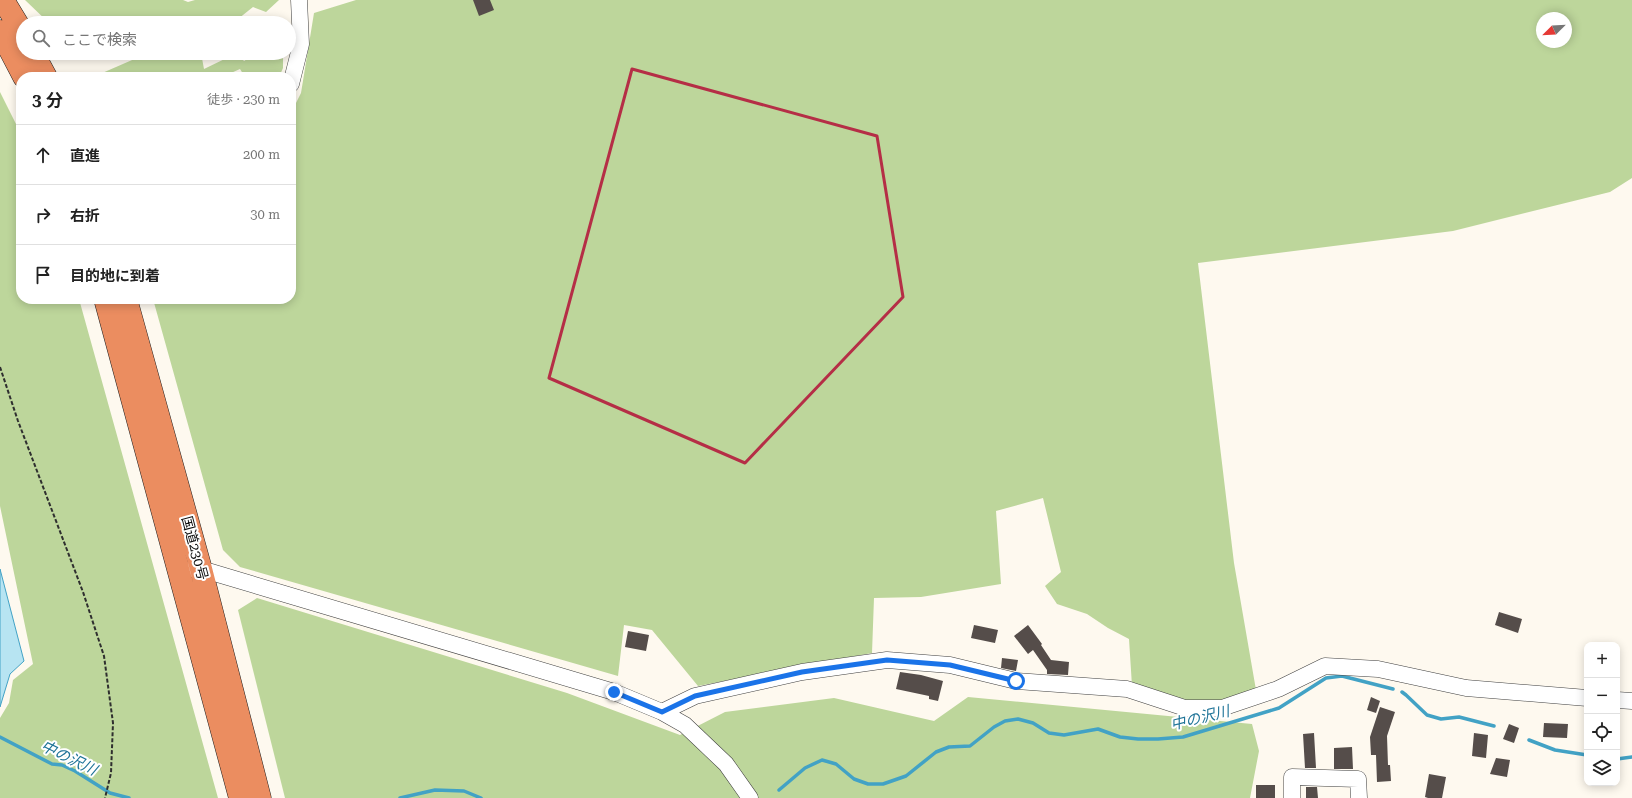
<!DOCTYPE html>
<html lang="ja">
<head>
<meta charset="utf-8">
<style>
	body { margin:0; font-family:"Roboto Serif","Noto Sans JP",serif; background:#f2f2f2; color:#222 }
	.controls { position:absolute; right:12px; bottom:12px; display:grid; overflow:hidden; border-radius:8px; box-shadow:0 2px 10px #0003 }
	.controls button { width:36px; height:36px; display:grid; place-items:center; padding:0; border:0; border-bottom:1px solid #e0e0e0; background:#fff; color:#222; font:20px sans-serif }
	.compass { position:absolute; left:1536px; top:12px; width:36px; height:36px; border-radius:50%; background:#fff; box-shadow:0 2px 10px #0003; rotate:246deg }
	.stop { position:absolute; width:12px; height:12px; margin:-9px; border:3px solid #1a73e8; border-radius:50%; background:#fff }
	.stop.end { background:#1a73e8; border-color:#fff; box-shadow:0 1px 4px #0008 }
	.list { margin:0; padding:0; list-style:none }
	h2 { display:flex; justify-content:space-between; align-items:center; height:52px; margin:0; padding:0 16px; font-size:17px }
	h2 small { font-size:13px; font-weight:400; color:#767676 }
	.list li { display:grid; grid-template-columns:26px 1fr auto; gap:12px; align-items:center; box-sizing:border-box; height:60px; padding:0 16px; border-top:1px solid #e0e0e0 }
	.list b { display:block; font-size:15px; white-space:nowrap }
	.list em { font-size:13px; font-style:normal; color:#767676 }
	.icon { flex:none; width:22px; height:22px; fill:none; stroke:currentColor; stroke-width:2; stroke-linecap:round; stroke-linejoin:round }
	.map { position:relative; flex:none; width:1632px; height:798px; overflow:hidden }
	.search { position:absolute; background:#fff; box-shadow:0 2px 10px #0003; left:16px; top:16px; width:280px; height:44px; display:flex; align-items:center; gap:10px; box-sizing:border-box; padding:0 14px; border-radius:22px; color:#767676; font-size:15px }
	.panel { position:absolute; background:#fff; box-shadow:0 2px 10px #0003; left:16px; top:72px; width:280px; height:232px; border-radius:16px }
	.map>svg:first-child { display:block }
</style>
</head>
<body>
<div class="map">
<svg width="1632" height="798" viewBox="0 0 1632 798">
	<rect width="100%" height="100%" fill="#fef9ef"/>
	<!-- forest -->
	<path fill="#bdd69b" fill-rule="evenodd" d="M25 0H183L188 2 195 0H279L266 12 253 7 233 23H49Z
		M356 0H1632V178L1610 192 1453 231 1198 263 1234 563 1256 690 1222 701 1185 703 1132 686 1129 639 1108 628 1087 614 1057 604 1045 586 1061 572 1043 498 996 511 1001 584 921 597 874 598 872 653 698 686 652 630 624 625 618 676 240 567 223 550 153 299H291V113L301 93 314 13ZM1542 18H1566V42H1542Z
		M136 53H201L204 69 237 53 244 61 257 53H283V68L279 77H245L240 69 222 77H93L139 57Z
		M0 92 21 134V299H79L218 798H0V718L9 703 13 680 33 664 0 506Z
		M257 598 567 693 680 735 725 712 834 698 934 721 968 697 1252 724 1259 751 1250 798H285L238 610Z"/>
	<!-- water -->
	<path fill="#b7e4f2" stroke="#42a2c5" d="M0 569 24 661 10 674 0 707Z"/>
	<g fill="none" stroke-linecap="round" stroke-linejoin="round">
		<!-- stream -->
		<path stroke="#42a2c5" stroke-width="3.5" d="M1402 692 1406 695 1427 715 1441 719 1459 717 1494 726
			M0 737 52 764 62 765 75 771 110 793 129 798
			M1529 740 1555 750 1587 755
			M1617 759 1632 757
			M779 790 805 768 822 760 836 764 854 779 868 784H883L906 776 936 752 949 747 970 746 994 727 1005 721 1018 719 1033 723 1049 733 1064 735 1098 729 1120 737 1138 739H1158L1183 737 1279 708 1326 678 1342 676 1393 689
			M400 798 435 790 464 791 481 798"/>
	</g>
	<!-- building -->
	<path fill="#554d4a" d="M473 0H490L494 10 479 16Z
		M1499 612 1522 619 1518 633 1495 625Z
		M974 625 998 630 995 643 971 638Z
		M1028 625 1042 644 1041 645 1051 660 1069 662 1068 675 1047 674V670L1033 650 1028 654 1014 636Z
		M628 631 649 635 646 651 625 647Z
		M1002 658 1018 660 1016 671 1001 668Z
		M900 672 921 675 943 681 938 701 929 699V696L896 689Z
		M1371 697 1380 701 1376 713 1367 710Z
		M1380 707 1395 712 1387 736 1388 765H1390L1391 781 1377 782 1376 755H1371L1370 737Z
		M1544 723 1568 724 1567 738 1543 737Z
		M1509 724 1519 728 1514 743 1503 739Z
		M1314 733 1316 768H1305L1303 734Z
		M1474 733 1488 735 1486 758 1472 756Z
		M1352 747 1353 769H1334V748Z
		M1496 758 1510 760 1507 777 1490 774Z
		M1429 774 1446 777 1442 798H1428L1425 797Z
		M1256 785H1275V798H1256Z
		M1306 787H1317L1318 798H1306Z"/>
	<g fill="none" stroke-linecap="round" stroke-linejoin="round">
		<defs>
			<path id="minor" d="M291 84 301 44 299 0
				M192 569H201L614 692 662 712 685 725 726 764 750 798
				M1617 700 1632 701
				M662 712 695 696 802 672 887 660 950 665 1016 681 1127 689 1185 708H1222L1278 689 1325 666 1378 669 1466 688 1587 698
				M1292 798V777L1358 779 1359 798"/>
			<path id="highway" d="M3 0 23 33
				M0 31 24 77
				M33 53 46 77
				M105 299 240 798
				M126 299 201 569 260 798"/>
		</defs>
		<!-- minor casing -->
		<use href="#minor" stroke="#404040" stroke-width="17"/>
		<!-- highway casing -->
		<use href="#highway" stroke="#1e1e1e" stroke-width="23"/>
		<!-- path -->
		<path stroke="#2f2f2f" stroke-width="2" stroke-dasharray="4 2" stroke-linecap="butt" d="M0 367 18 421 83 592 104 656 113 723 111 773 105 798"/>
		<!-- minor -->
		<use href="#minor" stroke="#fff" stroke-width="16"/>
		<!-- highway -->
		<use href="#highway" stroke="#eb8d60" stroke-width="22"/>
	</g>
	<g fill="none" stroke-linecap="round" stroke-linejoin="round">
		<!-- route -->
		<path stroke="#1a73e8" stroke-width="5" d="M614 692 662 712 695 696 802 672 887 660 950 665 1016 681"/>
	</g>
	<!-- marked area -->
	<path fill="none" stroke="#b52e46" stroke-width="3" stroke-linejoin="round" d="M632 69 877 136 903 297 745 463 549 378Z"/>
	<g text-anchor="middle" stroke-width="4" stroke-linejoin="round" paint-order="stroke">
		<!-- street labels -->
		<g font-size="14" fill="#0d0d0d" stroke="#fff">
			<text transform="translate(195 548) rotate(75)" y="5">国道230号</text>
		</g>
		<!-- water labels -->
		<g font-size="15" font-style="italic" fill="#1e7397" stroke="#fff">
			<text transform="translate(1200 718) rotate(-14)" y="5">中の沢川</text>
			<text transform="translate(69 758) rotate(26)" y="5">中の沢川</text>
		</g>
	</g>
</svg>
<div class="controls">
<button>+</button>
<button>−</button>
<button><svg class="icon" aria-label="locate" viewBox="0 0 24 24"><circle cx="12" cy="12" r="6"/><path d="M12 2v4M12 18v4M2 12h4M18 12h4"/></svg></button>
<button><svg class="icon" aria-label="layers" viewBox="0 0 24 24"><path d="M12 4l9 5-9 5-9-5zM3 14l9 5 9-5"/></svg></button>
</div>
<svg class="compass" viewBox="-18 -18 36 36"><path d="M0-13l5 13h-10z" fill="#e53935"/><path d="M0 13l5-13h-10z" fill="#767676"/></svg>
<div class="stop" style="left:1016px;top:681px"></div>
<div class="stop end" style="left:614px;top:692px"></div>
<div class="search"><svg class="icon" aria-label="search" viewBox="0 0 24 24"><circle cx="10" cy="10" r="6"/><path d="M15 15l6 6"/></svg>ここで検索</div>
<section class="panel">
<h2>3 分<small>徒歩 · 230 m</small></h2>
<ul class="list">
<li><svg class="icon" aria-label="ahead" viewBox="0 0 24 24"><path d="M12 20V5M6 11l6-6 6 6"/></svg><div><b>直進</b></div><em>200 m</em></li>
<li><svg class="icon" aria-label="right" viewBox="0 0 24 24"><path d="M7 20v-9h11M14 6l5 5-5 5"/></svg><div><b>右折</b></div><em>30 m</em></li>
<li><svg class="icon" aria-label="arrive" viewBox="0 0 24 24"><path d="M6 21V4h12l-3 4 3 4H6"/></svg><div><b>目的地に到着</b></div></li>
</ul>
</section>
</div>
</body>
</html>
